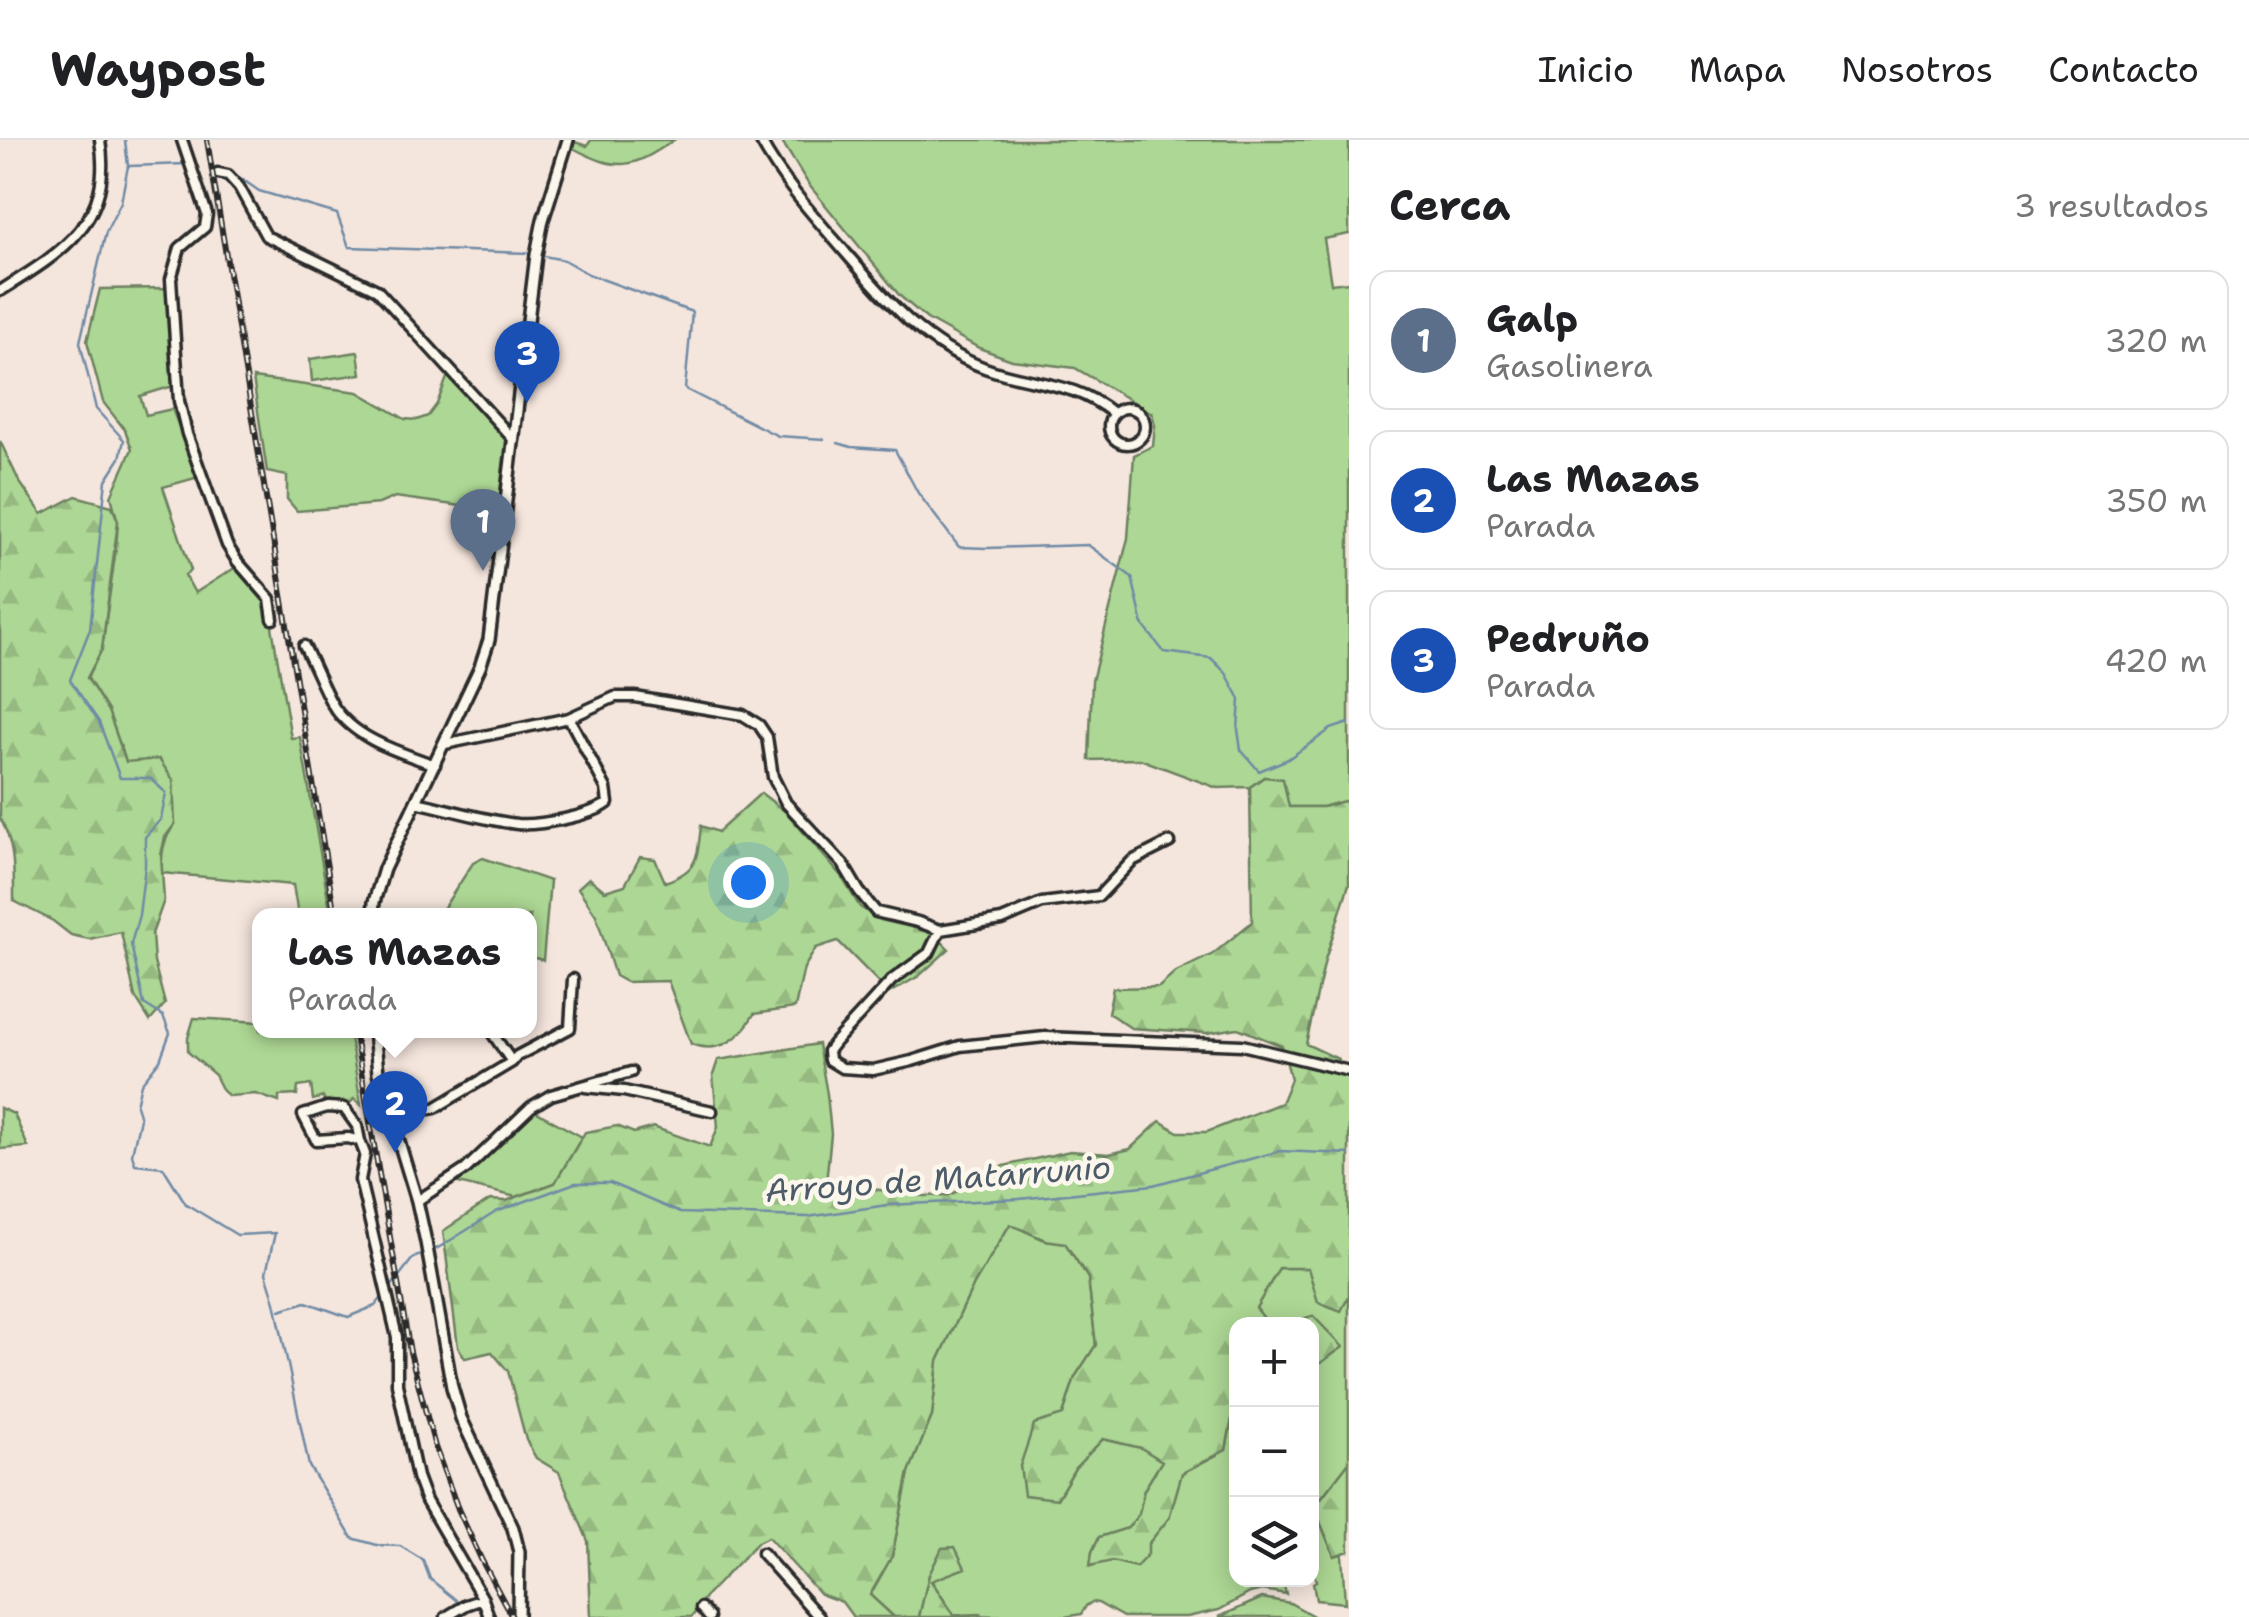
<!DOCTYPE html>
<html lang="es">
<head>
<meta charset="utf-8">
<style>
	body { margin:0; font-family:"Shantell Sans",sans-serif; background:#f6f6f6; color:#202124 }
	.controls { position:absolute; right:30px; bottom:30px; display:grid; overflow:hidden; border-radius:20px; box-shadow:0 5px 25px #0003 }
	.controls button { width:90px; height:90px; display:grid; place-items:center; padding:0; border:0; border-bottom:2px solid #e0e0e0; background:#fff; color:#202124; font:50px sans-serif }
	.you { position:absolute; left:748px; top:742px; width:35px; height:35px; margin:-25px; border:8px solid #fff; border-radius:50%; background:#1a73e8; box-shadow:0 0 0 15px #1a73e833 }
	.badge { display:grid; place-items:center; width:65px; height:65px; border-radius:50%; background:#d1495b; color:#fff; font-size:32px; font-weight:700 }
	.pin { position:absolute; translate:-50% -82px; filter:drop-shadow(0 2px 5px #0008) }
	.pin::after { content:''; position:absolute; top:52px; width:35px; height:30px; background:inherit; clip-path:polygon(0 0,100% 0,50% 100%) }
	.popup { position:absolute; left:252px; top:768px; width:285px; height:130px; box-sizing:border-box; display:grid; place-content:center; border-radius:20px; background:#fff; filter:drop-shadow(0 2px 8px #0005); font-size:32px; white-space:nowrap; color:#757577 }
	.popup b { font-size:38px; color:#202124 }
	.popup::after { content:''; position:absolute; left:50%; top:100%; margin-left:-20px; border:20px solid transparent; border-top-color:#fff }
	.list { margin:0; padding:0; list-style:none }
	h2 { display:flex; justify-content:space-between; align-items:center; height:130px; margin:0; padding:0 40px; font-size:42px }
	h2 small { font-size:32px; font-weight:400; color:#757577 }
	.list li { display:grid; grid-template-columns:65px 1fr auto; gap:30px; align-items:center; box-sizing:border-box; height:140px; margin:0 20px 20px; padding:0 20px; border:2px solid #e0e0e0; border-radius:20px }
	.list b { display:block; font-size:38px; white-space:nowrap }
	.list p { margin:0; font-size:32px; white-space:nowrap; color:#757577 }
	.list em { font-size:32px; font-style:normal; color:#757577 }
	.icon { flex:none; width:55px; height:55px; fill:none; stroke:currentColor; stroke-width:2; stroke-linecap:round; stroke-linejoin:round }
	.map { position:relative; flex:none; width:1349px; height:1477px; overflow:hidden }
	header { display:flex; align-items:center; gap:60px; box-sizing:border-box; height:140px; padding:0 50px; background:#fff; border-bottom:2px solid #e0e0e0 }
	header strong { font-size:48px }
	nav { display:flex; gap:55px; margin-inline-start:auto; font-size:35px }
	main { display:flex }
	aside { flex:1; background:#fff }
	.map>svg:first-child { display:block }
</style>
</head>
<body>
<header>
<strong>Waypost</strong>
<nav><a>Inicio</a><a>Mapa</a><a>Nosotros</a><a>Contacto</a></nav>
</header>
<main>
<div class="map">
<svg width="1349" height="1477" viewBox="0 0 1349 1477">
	<defs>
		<pattern id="forest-firs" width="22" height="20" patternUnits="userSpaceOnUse" patternTransform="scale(2.5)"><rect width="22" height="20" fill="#add794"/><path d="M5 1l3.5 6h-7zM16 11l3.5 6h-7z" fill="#95b980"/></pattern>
	</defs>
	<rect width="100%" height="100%" fill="#f5e6dd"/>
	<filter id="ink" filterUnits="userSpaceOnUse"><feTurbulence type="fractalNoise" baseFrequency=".01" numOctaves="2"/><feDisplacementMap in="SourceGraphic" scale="20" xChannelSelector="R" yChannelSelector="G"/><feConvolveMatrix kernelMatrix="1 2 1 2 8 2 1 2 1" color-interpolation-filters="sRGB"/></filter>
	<g filter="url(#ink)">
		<!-- green -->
		<path fill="#add794" stroke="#6c8160" stroke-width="2.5" d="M591 0H674C632 29 618 32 573 8L575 2 587 6Z
			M781 0H1349V94L1324 99 1331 144 1349 142V664L1344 661 1323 667H1289L1264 637 1250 647 1217 648 1140 619 1089 620 1092 541 1128 398 1134 315 1153 306 1155 285 1152 273 1075 228 1012 220 979 208 927 179 900 156 809 45Z
			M166 148 173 246 140 256 146 275 172 269 199 337 163 347 191 430 185 435 195 453 236 427 268 463 291 598 300 597 331 775H298L293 745 162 733C161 713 163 700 175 684L126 622 108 571 87 537 102 509 116 408 118 382 111 356 132 309 125 290 103 262 87 201 100 149Z
			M358 212 361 234 312 241 310 219Z
			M448 235 506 299 498 371 395 357 379 364 297 371 287 359V336L267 332 253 238 358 252 405 279 417 280 428 276 437 264Z
			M483 718 550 741 543 820 530 817V776L439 775 473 723Z
			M194 878 260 882V890L349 891 361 965 354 959 347 966 337 963H325L323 957 313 960 311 945 298 947 297 955 279 956V962L256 954 229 956 223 951 215 935 188 912V898Z
			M533 970 582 997 555 1043 516 1057 454 1042C485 1022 506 995 533 970Z
			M1010 1084 1045 1100 1065 1102 1088 1138 1096 1205 1075 1237 1063 1275 1057 1359 1075 1328 1103 1299 1142 1308 1162 1321 1144 1350 1139 1374 1128 1388 1099 1397 1092 1412 1091 1426 1148 1404 1169 1378 1182 1333 1226 1310 1236 1257V1440H1291L1283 1442 1286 1454 1262 1450 1250 1453 1219 1470 1187 1477H1123L1098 1463 1092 1462 1086 1466 1081 1474 1065 1477 954 1475 931 1440 964 1428 929 1435 919 1477H894L870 1455 892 1416 909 1332 932 1276 938 1221 974 1144Z
			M1279 1128H1308L1341 1170 1349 1156V1322L1312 1370V1229L1342 1207 1313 1176 1286 1184H1268L1256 1168Z
			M1318 1377 1334 1416 1342 1414 1345 1463 1316 1460 1313 1443 1316 1441C1310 1422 1307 1398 1318 1377Z
			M1262 1458 1290 1463 1315 1477H1219Z"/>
		<!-- forest -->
		<path fill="url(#forest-firs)" stroke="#6c8160" stroke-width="2.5" d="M0 301 19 341 42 374 76 356 112 366 118 381 102 509 87 538 108 571 126 622 159 619 173 640 175 684 165 697 161 715 164 760 152 794 154 822 165 864 150 881 135 857 121 792 89 799 71 795 53 781 14 761C14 732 15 704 0 678Z
			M1264 637 1283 639 1289 667H1323L1344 661 1349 664V744L1325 820 1306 904 1338 919 1349 937V1156L1341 1171 1318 1162 1308 1128H1279L1256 1168 1268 1184H1236V1257L1226 1310 1182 1333 1169 1378 1148 1404V1414L1136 1427 1112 1421 1090 1426 1092 1412 1099 1397 1128 1388 1139 1374 1144 1350 1162 1321 1141 1308 1103 1299 1075 1328 1057 1359 1024 1355 1020 1326 1034 1284 1063 1275 1075 1237 1096 1205 1088 1138 1065 1103 1045 1100 1010 1084 974 1144 938 1221 932 1276 909 1332 892 1416 870 1455 894 1477H853L842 1462 820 1454 768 1397 758 1402 705 1457 692 1477H591L588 1401 559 1332 536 1318 526 1300 508 1231 492 1212 465 1218 458 1207 443 1091 490 1060 506 1061 555 1043 585 992 617 986 634 993 653 987 710 1007 718 987 713 935 718 920 818 904 827 954 831 994 826 1043 925 1056 950 1055 1004 1026 1070 1011 1109 1014 1130 1009 1160 981 1178 992H1207L1281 963 1291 939 1282 906 1238 888 1207 893 1131 888 1108 873 1113 848 1159 847 1176 832 1213 814 1252 782 1250 647Z
			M761 653 787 673 841 736 860 767 881 780 932 792 949 809 919 836 889 853 838 801 816 808 804 828 795 868 754 874C741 898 720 915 691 904L668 841 626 842 615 836 596 775 578 748 589 738 605 751 625 745 640 717 655 719 665 742C699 730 697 718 701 686L718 692Z
			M0 968 14 974 28 1007 0 1009Z
			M1313 1176 1343 1207 1312 1229V1184H1286Z
			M1349 1322V1411L1334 1416 1319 1379 1312 1390V1370Z
			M955 1407 965 1428 931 1441 954 1475 980 1474 979 1477H919L929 1435 942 1408Z"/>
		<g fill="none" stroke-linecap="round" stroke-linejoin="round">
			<!-- stream -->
			<path stroke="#6f8aa5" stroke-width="2.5" d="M125 0 128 26 121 62 106 92 80 202 96 269 124 300 120 318 106 340 90 489 70 540 99 582 120 638H150L166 653 161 679 145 697V726L139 775 131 804 144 864 163 876 170 893 160 920 141 944 136 965 140 978 132 1014 135 1024 163 1027 186 1064 237 1095 275 1093 266 1133 275 1162 309 1326 352 1398 377 1405 400 1406 423 1420 430 1439 456 1460 463 1477
				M129 26 186 24
				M216 28 229 30 259 51 337 74 349 107 529 113
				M544 116 564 120 588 134 692 172 685 249 778 296 824 299
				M838 303 851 307 895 310 918 353 959 407 987 408 1088 405 1132 437 1143 485 1164 512 1211 518 1226 533 1240 559 1238 590 1241 610 1259 631 1288 619 1331 589 1349 583
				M390 1148 413 1118 438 1108 496 1072 575 1043H610L680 1073 808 1077 887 1065 1019 1059 1153 1045 1280 1011 1349 1014
				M280 1170 306 1162 348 1177 375 1166 385 1154"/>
			<defs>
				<path id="minor" d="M182 0 207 74 205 87 180 108 171 139 179 261 187 294 227 405 237 421 270 459 273 479
					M760 0C781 39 810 72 839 105 882 155 921 204 985 228 1033 246 1071 239 1114 274
					M218 33 228 35 239 47 266 96 377 150 514 300
					M0 151C61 113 114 82 100 0
					M1109 286a18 18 0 1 1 36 0a18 18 0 1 1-36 0Z
					M304 506C314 525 322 546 332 564 353 599 399 612 435 625
					M445 604 569 578 615 557H635L743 575 759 585 767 597 773 637 786 663 843 724 859 751 876 772 918 782 940 790 1002 780 1042 763 1099 756 1132 721 1170 702
					M416 662C449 669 483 680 517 684 538 686 591 676 608 663L606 648 569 578
					M940 790 929 813 892 840 835 902 828 911 829 920 842 928 873 930 912 921 960 906 1045 897 1242 905 1349 931
					M490 890 512 922
					M585 947 624 951 712 971
					M387 965 422 970 435 968 512 922 517 916 570 888 573 839
					M360 1001 357 986 344 968 327 967 303 975 316 1000 348 998 360 1001 365 1014 360 1040 397 1197V1244L417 1337 426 1361 483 1459 489 1477
					M417 1061 466 1029 531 967 551 955 631 932
					M762 1413 819 1477
					M701 1468 709 1477
					M446 1477 466 1465 483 1459"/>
				<path id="tertiary" d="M373 776 374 762 384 729 480 527 489 500 536 115 543 80 568 0
					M374 890 378 933 417 1061 426 1102 452 1247 461 1278 513 1388 519 1412 518 1477"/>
			</defs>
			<!-- minor casing -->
			<use href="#minor" stroke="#2b2b2b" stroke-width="15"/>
			<!-- tertiary casing -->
			<use href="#tertiary" stroke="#2b2b2b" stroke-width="16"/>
			<!-- minor -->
			<use href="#minor" stroke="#fbf7ec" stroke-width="8"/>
			<!-- tertiary -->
			<use href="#tertiary" stroke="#fbf7ec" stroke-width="9"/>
			<defs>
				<path id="rail" d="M207 0 335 776
					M354 890 410 1212 435 1307 458 1369 482 1421 512 1477"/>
			</defs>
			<!-- rail casing -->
			<use href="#rail" stroke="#2b2b2b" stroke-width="6"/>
			<!-- rail -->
			<use href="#rail" stroke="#fbf7ec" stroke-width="2.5" stroke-dasharray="8" stroke-linecap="butt"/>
		</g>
	</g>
	<g text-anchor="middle" stroke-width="9" stroke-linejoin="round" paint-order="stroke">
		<!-- water labels -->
		<g font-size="32" font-style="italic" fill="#4d5a68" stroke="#fbf7ec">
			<text transform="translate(938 1039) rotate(-4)" y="11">Arroyo de Matarrunio</text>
		</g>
	</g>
</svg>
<div class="controls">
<button>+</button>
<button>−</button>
<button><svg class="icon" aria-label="layers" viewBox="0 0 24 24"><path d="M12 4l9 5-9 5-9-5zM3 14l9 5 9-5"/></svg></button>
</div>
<div class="you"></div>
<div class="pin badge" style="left:483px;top:431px;background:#5c6f8a">1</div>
<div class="pin badge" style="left:395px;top:1013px;background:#1a4fb4">2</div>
<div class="popup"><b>Las Mazas</b>Parada</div>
<div class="pin badge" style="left:527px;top:263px;background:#1a4fb4">3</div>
</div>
<aside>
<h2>Cerca<small>3 resultados</small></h2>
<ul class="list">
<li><span class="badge" style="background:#5c6f8a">1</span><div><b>Galp</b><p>Gasolinera</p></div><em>320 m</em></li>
<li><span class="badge" style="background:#1a4fb4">2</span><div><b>Las Mazas</b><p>Parada</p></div><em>350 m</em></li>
<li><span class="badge" style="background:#1a4fb4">3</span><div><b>Pedruño</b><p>Parada</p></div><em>420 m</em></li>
</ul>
</aside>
</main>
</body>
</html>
